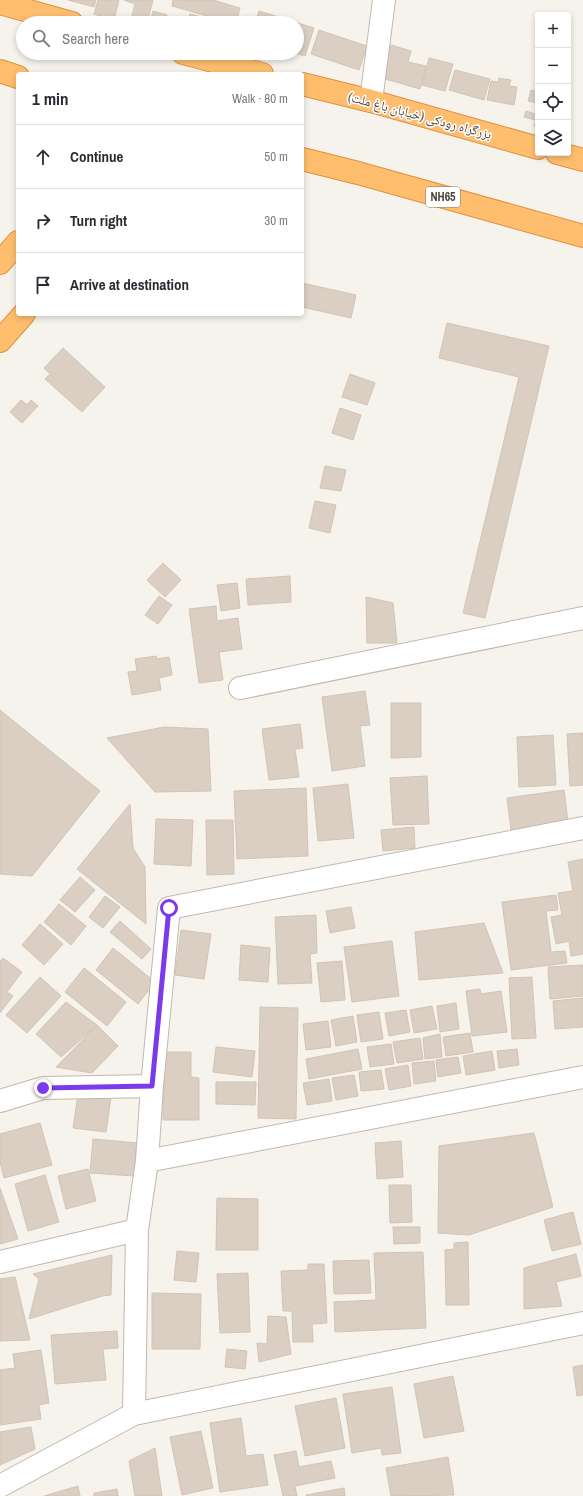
<!DOCTYPE html>
<html lang="en">
<head>
<meta charset="utf-8">
<style>
	body { margin:0; font-family:"Archivo Narrow","Noto Naskh Arabic",sans-serif; background:#f2f2f3; color:#2b2b33 }
	.controls { position:absolute; right:12px; top:12px; display:grid; overflow:hidden; border-radius:4px; box-shadow:0 2px 6px #0003 }
	.controls button { width:36px; height:36px; display:grid; place-items:center; padding:0; border:0; border-bottom:1px solid #e1e1e2; background:#fff; color:#2b2b33; font:20px sans-serif }
	.stop { position:absolute; width:12px; height:12px; margin:-9px; border:3px solid #7c3aed; border-radius:50%; background:#fff }
	.stop.end { background:#7c3aed; border-color:#fff; box-shadow:0 1px 4px #0008 }
	.list { margin:0; padding:0; list-style:none }
	h2 { display:flex; justify-content:space-between; align-items:center; height:52px; margin:0; padding:0 16px; font-size:17px }
	h2 small { font-size:13px; font-weight:400; color:#7c7c81 }
	.list li { display:grid; grid-template-columns:26px 1fr auto; gap:12px; align-items:center; box-sizing:border-box; height:64px; padding:0 16px; border-top:1px solid #e1e1e2 }
	.list b { display:block; font-size:15px; white-space:nowrap }
	.list em { font-size:13px; font-style:normal; color:#7c7c81 }
	.icon { flex:none; width:22px; height:22px; fill:none; stroke:currentColor; stroke-width:2; stroke-linecap:round; stroke-linejoin:round }
	.map { position:relative; flex:none; width:583px; height:1496px; overflow:hidden }
	.search { position:absolute; background:#fff; box-shadow:0 2px 6px #0003; left:16px; top:16px; width:288px; height:44px; display:flex; align-items:center; gap:10px; box-sizing:border-box; padding:0 14px; border-radius:22px; color:#7c7c81; font-size:15px }
	.panel { position:absolute; background:#fff; box-shadow:0 2px 6px #0003; left:16px; top:72px; width:288px; height:244px; border-radius:4px }
	.map>svg:first-child { display:block }
</style>
</head>
<body>
<div class="map">
<svg width="583" height="1496" viewBox="0 0 583 1496">
	<rect width="100%" height="100%" fill="#f6f2ec"/>
	<!-- building -->
	<path fill="#dbcfc4" stroke="#d3c3b4" d="M68 0H96L94 7Z
		M98 0H119L114 20 94 14Z
		M124 0H153L147 23H130L135 4Z
		M173 0H213L240 8 236 23H232L172 6Z
		M153 11 167 15 164 23H150Z
		M259 11 314 28 305 56 295 53H297V23H255Z
		M190 14 222 23H187Z
		M319 30 367 46 359 70 311 54Z
		M391 45 411 51 408 62 426 66 420 89 382 78Z
		M429 58 453 64 445 91 422 85Z
		M455 70 490 79 484 100 449 90Z
		M499 78 511 80 509 86 517 87 514 105 487 100 491 81 498 82Z
		M531 90 538 92V103L528 101Z
		M526 111 538 115V127L534 126 536 120 524 117Z
		M302 283 356 295 351 318 302 307Z
		M447 323 549 346 485 618 463 613 519 377 439 358Z
		M63 348 105 387 82 412 45 379 50 374 44 368Z
		M350 374 375 383 367 405 342 397Z
		M21 400 27 405 31 400 38 406 22 423 10 412Z
		M340 408 361 415 353 440 332 433Z
		M325 466 346 470 341 491 320 488Z
		M315 501 336 505 330 533 309 528Z
		M163 563 181 580 165 597 147 580Z
		M290 576 291 602 248 605 246 579Z
		M237 583 240 608 221 611 217 585Z
		M159 596 172 605 158 624 145 615Z
		M366 597 393 603 397 643H367Z
		M216 606 217 621 238 618 242 649 219 652 223 680 199 683 189 609Z
		M156 656 157 659 169 657 172 675 159 678 161 690 132 695 128 672 137 671 135 659Z
		M365 691 370 725 360 726 365 766 332 771 322 697Z
		M391 703H421V757L391 758Z
		M0 710 100 791 32 876 0 874Z
		M300 724 303 748 295 749 299 777 269 780 262 729Z
		M164 727 208 729 211 791 155 792 107 738Z
		M583 733V785L570 786 567 734Z
		M553 735 556 785 519 787 517 737Z
		M427 776 429 824 393 825 390 778Z
		M348 784 354 838 318 841 313 788Z
		M306 788 308 856 237 859 234 791Z
		M564 790 568 822 511 830 507 798Z
		M130 804 133 848 145 867 146 924 77 869Z
		M156 819 193 820 191 866 154 864Z
		M206 820H233L234 874 207 875Z
		M414 827 415 848 383 851 381 830Z
		M583 859V954L571 956 569 941 556 944 551 917 562 915 558 893 573 891 568 862Z
		M80 877 95 890 75 912 60 900Z
		M556 895 558 910 546 911 551 952 565 951 567 963 511 970 502 902Z
		M105 896 120 907 103 928 89 917Z
		M59 904 86 926 71 945 44 922Z
		M351 907 355 928 330 933 326 911Z
		M316 915 317 953 310 954 312 983 278 984 275 917Z
		M120 921 151 949 142 959 110 932Z
		M484 923 503 973 419 980 415 932Z
		M40 924 63 944 44 965 22 945Z
		M181 930 211 934 204 979 175 975Z
		M392 941 399 996 352 1002 344 947Z
		M241 945 270 948 268 982 239 980Z
		M113 948 155 982 138 1004 96 970Z
		M3 958 22 972 7 992 13 996 0 1013V961Z
		M342 961 345 1000 321 1002 317 963Z
		M583 965V996L550 999 548 967Z
		M84 968 126 1002 107 1026 65 992Z
		M40 977 61 996 27 1033 6 1015Z
		M532 977 536 1038 512 1039 509 978Z
		M480 989 481 994 501 991 507 1032 472 1036 466 991Z
		M583 998V1027L555 1029 553 1001Z
		M66 1002 97 1025 61 1057 36 1034Z
		M456 1003 459 1029 440 1032 437 1006Z
		M432 1006 437 1029 414 1033 410 1010Z
		M260 1007 298 1008 296 1119 258 1118Z
		M406 1010 410 1032 389 1036 385 1013Z
		M379 1012 383 1039 361 1042 357 1015Z
		M353 1016 357 1042 336 1046 331 1020Z
		M328 1021 331 1047 306 1050 303 1024Z
		M97 1025 118 1046 92 1073 56 1067Z
		M470 1033 473 1052 446 1056 443 1037Z
		M440 1034 442 1057 425 1059 423 1038Z
		M420 1038 423 1059 397 1063 393 1042Z
		M391 1044 394 1064 370 1067 367 1047Z
		M216 1047 255 1051 252 1077 213 1072Z
		M358 1049 362 1069 309 1079 306 1059Z
		M517 1049 519 1065 499 1068 497 1051Z
		M492 1051 495 1070 466 1075 463 1056Z
		M163 1052H191V1077L199 1078V1120H163Z
		M458 1057 461 1073 438 1077 436 1060Z
		M434 1061 436 1081 414 1084 412 1063Z
		M408 1065 411 1086 389 1090 385 1069Z
		M381 1070 384 1089 361 1091 359 1072Z
		M354 1075 358 1096 336 1100 332 1078Z
		M329 1079 332 1101 307 1105 303 1083Z
		M216 1082H256L255 1105 216 1104Z
		M78 1094 111 1097 106 1132 73 1128Z
		M40 1123 52 1165 4 1178 0 1162V1134Z
		M534 1133 553 1207 469 1235 438 1233 439 1146Z
		M93 1139 137 1143 134 1176 90 1173Z
		M401 1141 403 1177 377 1179 375 1143Z
		M88 1169 96 1201 66 1209 58 1176Z
		M45 1175 59 1222 28 1231 15 1184Z
		M389 1185H411L412 1222 390 1223Z
		M0 1188 18 1239 0 1244Z
		M217 1198 258 1199V1250H216Z
		M573 1212 581 1244 552 1251 544 1220Z
		M393 1227H420V1243L394 1244Z
		M468 1242 469 1305H446L445 1250 454 1249V1243Z
		M177 1251 199 1253 196 1282 174 1280Z
		M423 1252 426 1328 335 1332 334 1302 376 1300 374 1253Z
		M576 1254 581 1276 556 1282 562 1306 524 1309V1268Z
		M112 1255 111 1295 102 1296 29 1319 39 1279 33 1274Z
		M369 1260 371 1293 334 1294 333 1261Z
		M308 1264H324L327 1323 312 1324 313 1342H293L292 1311H283L281 1271 308 1270Z
		M248 1273 250 1332 220 1333 217 1274Z
		M15 1277 30 1340 0 1341V1279Z
		M152 1293 201 1294 200 1349H152Z
		M268 1316 286 1317 291 1354 259 1362 257 1343 267 1344Z
		M117 1331 118 1348 103 1349 106 1380 55 1384 51 1335Z
		M227 1349 247 1351 245 1369 225 1367Z
		M41 1350 49 1403 39 1405 41 1419 0 1425V1370L15 1368 13 1354Z
		M583 1365V1395L577 1396 573 1367Z
		M453 1376 464 1431 424 1438 414 1384Z
		M392 1387 401 1453 382 1455 381 1448 352 1453 343 1394Z
		M336 1398 345 1448 305 1456 295 1406Z
		M241 1418 246 1456 263 1454 268 1485 220 1492 210 1423Z
		M31 1427 35 1449 0 1465V1432Z
		M201 1431 213 1488 182 1495 170 1437Z
		M155 1448 162 1496H135L129 1461Z
		M296 1451 299 1467 331 1461 335 1478 295 1486 297 1496H283L274 1455Z
		M448 1457 454 1495 391 1496 386 1468Z
		M78 1486 80 1496H44Z
		M344 1488 345 1496H306V1495Z
		M117 1489 118 1496H94V1493Z"/>
	<g fill="none" stroke-linecap="round" stroke-linejoin="round">
		<defs>
			<path id="minor" d="M371 101 384 0
				M240 688 583 618
				M0 1101 43 1088 152 1086
				M147 1161 583 1077
				M0 1262 137 1230
				M134 1414 137 1230 147 1161 152 1086 169 908 583 828
				M0 1486 134 1414 583 1323"/>
			<path id="highway" d="M0 3 72 23
				M183 53 262 74
				M0 71 18 77
				M302 84 371 101 538 148
				M557 153 583 160
				M302 159 358 173 583 236
				M0 263 18 242
				M0 341 24 314"/>
		</defs>
		<!-- minor casing -->
		<use href="#minor" stroke="#c2b8ae" stroke-width="24"/>
		<!-- highway casing -->
		<use href="#highway" stroke="#df913c" stroke-width="24"/>
		<!-- minor -->
		<use href="#minor" stroke="#fff" stroke-width="22"/>
		<!-- highway -->
		<use href="#highway" stroke="#febe6e" stroke-width="22"/>
	</g>
	<g fill="none" stroke-linecap="round" stroke-linejoin="round">
		<!-- route -->
		<path stroke="#7c3aed" stroke-width="5" d="M43 1088 152 1086 169 908"/>
	</g>
	<g text-anchor="middle" stroke-width="3" stroke-linejoin="round" paint-order="stroke">
		<!-- shield labels -->
		<rect fill="#fff" stroke="#817b74" stroke-width="1" x="426" y="187" width="34" height="20" rx="3"/>
		<g font-size="12" font-weight="bold" fill="#4b4239">
			<text x="443" y="201">NH65</text>
		</g>
		<!-- street labels -->
		<g font-size="13" fill="#4b4239" stroke="#fff">
			<text transform="translate(420 115) rotate(15)" y="5">بزرگراه رودکی (خیابان باغ ملت)</text>
		</g>
	</g>
</svg>
<div class="controls">
<button>+</button>
<button>−</button>
<button><svg class="icon" aria-label="locate" viewBox="0 0 24 24"><circle cx="12" cy="12" r="6"/><path d="M12 2v4M12 18v4M2 12h4M18 12h4"/></svg></button>
<button><svg class="icon" aria-label="layers" viewBox="0 0 24 24"><path d="M12 4l9 5-9 5-9-5zM3 14l9 5 9-5"/></svg></button>
</div>
<div class="stop" style="left:169px;top:908px"></div>
<div class="stop end" style="left:43px;top:1088px"></div>
<div class="search"><svg class="icon" aria-label="search" viewBox="0 0 24 24"><circle cx="10" cy="10" r="6"/><path d="M15 15l6 6"/></svg>Search here</div>
<section class="panel">
<h2>1 min<small>Walk · 80 m</small></h2>
<ul class="list">
<li><svg class="icon" aria-label="ahead" viewBox="0 0 24 24"><path d="M12 20V5M6 11l6-6 6 6"/></svg><div><b>Continue</b></div><em>50 m</em></li>
<li><svg class="icon" aria-label="right" viewBox="0 0 24 24"><path d="M7 20v-9h11M14 6l5 5-5 5"/></svg><div><b>Turn right</b></div><em>30 m</em></li>
<li><svg class="icon" aria-label="arrive" viewBox="0 0 24 24"><path d="M6 21V4h12l-3 4 3 4H6"/></svg><div><b>Arrive at destination</b></div></li>
</ul>
</section>
</div>
</body>
</html>
